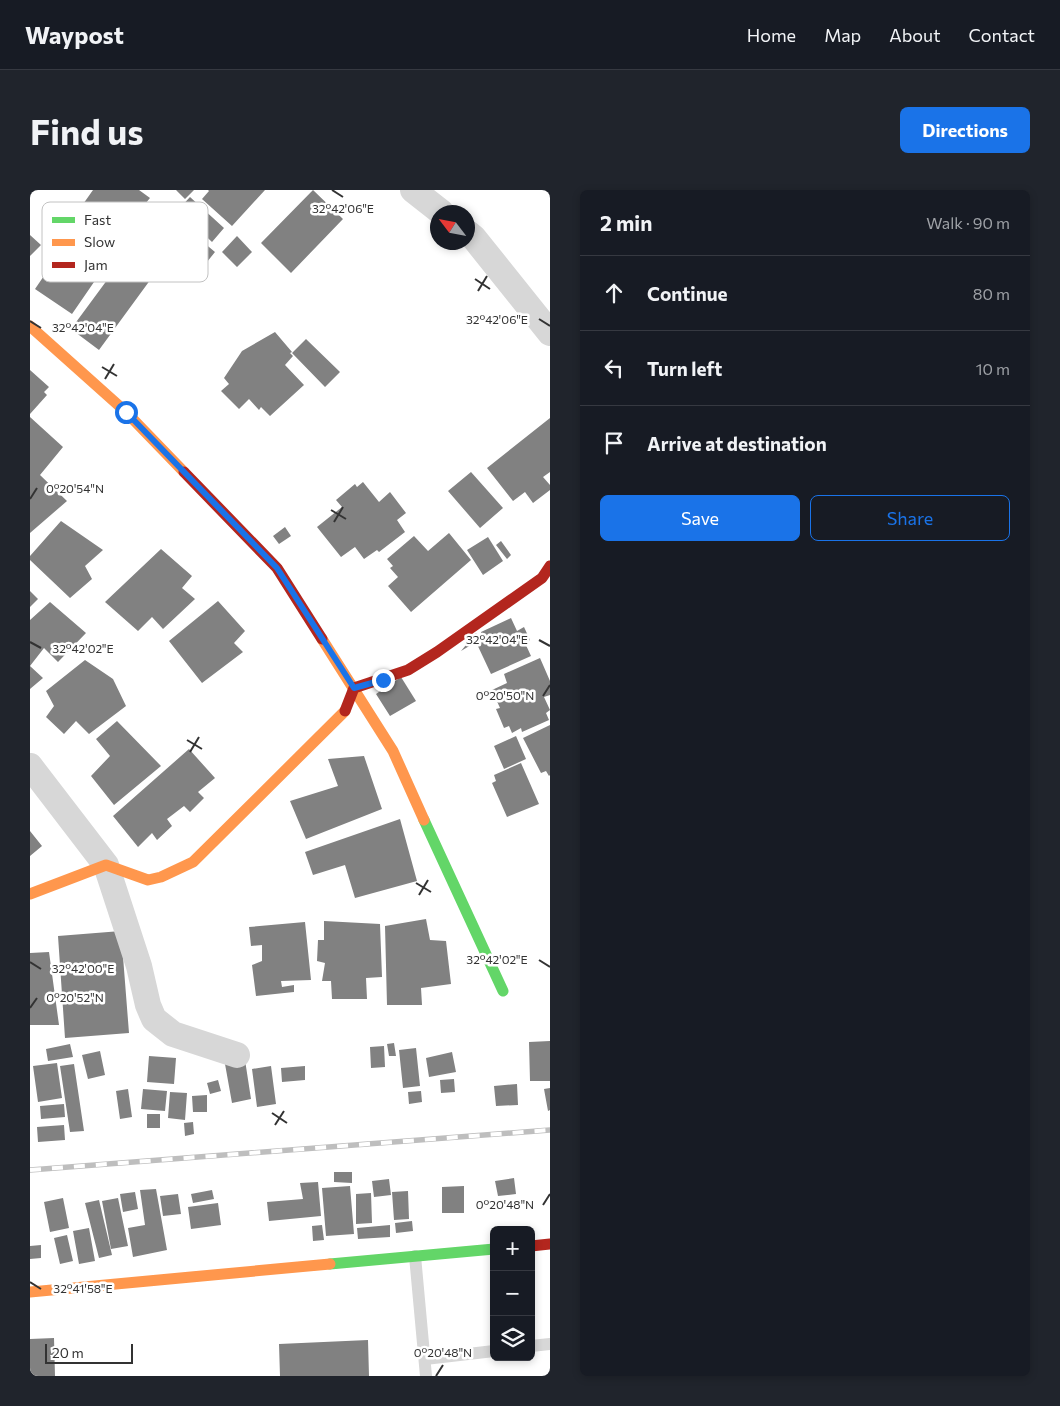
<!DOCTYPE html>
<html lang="en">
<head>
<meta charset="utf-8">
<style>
	body { margin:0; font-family:Commissioner,sans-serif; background:#20242c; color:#f1f3f6 }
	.controls { position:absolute; right:15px; bottom:15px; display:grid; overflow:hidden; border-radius:8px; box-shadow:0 2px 8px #0003 }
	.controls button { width:45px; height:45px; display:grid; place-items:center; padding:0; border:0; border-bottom:1px solid #363941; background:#171b24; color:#f1f3f6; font:25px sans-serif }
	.compass { position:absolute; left:400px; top:15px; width:45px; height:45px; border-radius:50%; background:#171b24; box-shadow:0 2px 8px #0003; rotate:302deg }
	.scale { position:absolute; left:15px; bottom:12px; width:88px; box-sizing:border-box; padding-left:5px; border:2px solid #333; border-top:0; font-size:14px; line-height:18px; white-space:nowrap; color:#333; -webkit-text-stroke:4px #fff; paint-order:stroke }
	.stop { position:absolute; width:15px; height:15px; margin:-11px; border:4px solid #1a73e8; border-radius:50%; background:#fff }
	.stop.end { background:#1a73e8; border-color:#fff; box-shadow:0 1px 5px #0008 }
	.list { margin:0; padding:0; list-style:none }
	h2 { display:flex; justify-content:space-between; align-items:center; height:65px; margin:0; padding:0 20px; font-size:21px }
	h2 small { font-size:16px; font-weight:400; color:#9ea1a6 }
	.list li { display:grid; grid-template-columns:32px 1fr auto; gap:15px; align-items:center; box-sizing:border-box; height:75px; padding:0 20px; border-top:1px solid #363941 }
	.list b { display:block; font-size:19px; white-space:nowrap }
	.list em { font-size:16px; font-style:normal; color:#9ea1a6 }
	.actions { display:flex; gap:10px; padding:15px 20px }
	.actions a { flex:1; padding:11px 0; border:1px solid #1a73e8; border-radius:8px; text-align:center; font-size:18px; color:#1a73e8 }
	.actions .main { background:#1a73e8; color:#fff }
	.icon { flex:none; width:28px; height:28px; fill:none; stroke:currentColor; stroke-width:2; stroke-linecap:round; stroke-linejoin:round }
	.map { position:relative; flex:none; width:520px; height:1186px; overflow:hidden; border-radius:8px }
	header { display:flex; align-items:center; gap:30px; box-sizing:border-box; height:70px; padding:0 25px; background:#171b24; border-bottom:1px solid #363941 }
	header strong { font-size:24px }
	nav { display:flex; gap:28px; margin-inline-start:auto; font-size:18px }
	.intro { display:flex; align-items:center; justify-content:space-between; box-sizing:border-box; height:120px; padding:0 30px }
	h1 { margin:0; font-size:35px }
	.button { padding:12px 22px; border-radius:8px; background:#1a73e8; color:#fff; font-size:18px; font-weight:700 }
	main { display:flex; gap:30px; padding:0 30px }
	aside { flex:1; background:#171b24; border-radius:8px; box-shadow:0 2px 8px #0003 }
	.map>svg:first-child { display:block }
</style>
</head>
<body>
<header>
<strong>Waypost</strong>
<nav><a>Home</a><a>Map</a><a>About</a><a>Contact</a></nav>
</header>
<div class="intro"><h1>Find us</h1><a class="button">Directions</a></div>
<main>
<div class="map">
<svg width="520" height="1186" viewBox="0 0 520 1186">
	<rect width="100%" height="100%" fill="#fff"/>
	<!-- building -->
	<path fill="#818181" d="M63 0H109L120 8 115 14 118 16 85 60 53 37 62 24 51 17Z
		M146 0H164L155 9Z
		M178 0H235L202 36 172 9 179 1Z
		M283 0 313 29 261 83 231 53Z
		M160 7 194 38 182 52 148 20Z
		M128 21 156 41 69 160 41 139Z
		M53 41 84 63 42 124 5 99 37 52 43 56Z
		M0 45 11 55 0 66Z
		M207 46 222 62 207 77 192 62Z
		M167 47 185 62 165 87 157 81 154 86 143 76Z
		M245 142 262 162 260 163 263 166 255 175 274 195 240 226 231 217 229 220 219 209 209 219 191 201 199 194 194 188 212 161Z
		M276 149 310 182 295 197 262 163Z
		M0 180 19 197 14 202 17 205 0 224Z
		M0 227 33 257 10 285 37 311 0 343Z
		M520 228V282L513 287 520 295V300L503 313 495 302 483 311 457 278Z
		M441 282 473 318 450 338 418 301Z
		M333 292 349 312 360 302 376 323 367 330 375 342 349 362 347 360 334 369 325 357 311 367 287 337 312 317 306 310 325 294 327 297Z
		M31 331 73 360 55 376 62 389 40 408 0 370V366Z
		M255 337 261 346 249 354 243 346Z
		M419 343 441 370 381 422 358 396 368 387 360 378 363 376 357 369 384 346 398 361Z
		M458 347 473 371 453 385 437 360Z
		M471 351 481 365 477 369 466 355Z
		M131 359 162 386 152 398 165 409 133 439 122 427 108 441 75 412Z
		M0 401 8 409 0 417Z
		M188 411 215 441 204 453 213 462 172 493 139 451Z
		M20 412 56 443 28 472 14 458 0 476 13 488 0 499V430Z
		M481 428 487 441 494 437 500 450 495 453 501 466 461 484 446 452 431 461 446 443 450 450 453 449 451 442Z
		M510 468 520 491V505L514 507 520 520 516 523 519 530 492 542 491 538 482 543 479 536 474 538 466 519 470 518 462 500 477 493 474 484Z
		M55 470 83 489 96 516 59 544 46 531 34 544 16 527 24 516 16 501Z
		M371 487 386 511 360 526 346 504Z
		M87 531 131 576 84 615 61 586 80 566 66 549Z
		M520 535V585L519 586 516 581 511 583 493 548Z
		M486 546 496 569 474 579 464 556Z
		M159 559 185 588 168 602 174 608 160 622 154 616 137 629 142 636 127 650 122 643 108 657 83 626Z
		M334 566 352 619 276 649 260 611 308 596 298 569Z
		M491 573 509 614 477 627 462 593 466 591 464 585Z
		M370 629 387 691 325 708 315 675 283 685 275 662Z
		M0 641 12 656 0 666Z
		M396 729 400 750 416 751 421 794 391 798 392 815H357L355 736Z
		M294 731 350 734 352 787 336 788 337 809H302L301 791H292L295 773 287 771 288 750H294Z
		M275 732 281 790 251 791 252 797 264 795V802L226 806 222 775 232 771V755L221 756 219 737Z
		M91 741 99 843 35 848 28 746Z
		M19 762 29 835H0V763Z
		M520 851V891H500L499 852Z
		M364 853 366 866H359L357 854Z
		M40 854 43 867 18 871 16 859Z
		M354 856 355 877 341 878 340 857Z
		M386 858 390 896 373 898 369 860Z
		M70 861 75 885 58 889 52 865Z
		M422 862 426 882 399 887 396 868Z
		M119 866 146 868 144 894 117 892Z
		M215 870 221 909 202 913 195 874Z
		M27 873 32 908 8 912 3 876Z
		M44 874 54 941 40 942 30 876Z
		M241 876 246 914 227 917 222 879Z
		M275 876V890L252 892 251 878Z
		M424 889 425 902 411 903 410 890Z
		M188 890 191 901 180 904 177 893Z
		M487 894 488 915 466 916 464 896Z
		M520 898V920L518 921 514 899Z
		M98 899 102 927 90 929 86 901Z
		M113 899 137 901 135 921 111 919Z
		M391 901 392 912 379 914 378 902Z
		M140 902 157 903 155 930 138 928Z
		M177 905V922H163L162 906Z
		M34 914 35 927 11 929 10 916Z
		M117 924H130V938H117Z
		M163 932 164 944 155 946 154 933Z
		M34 935 35 950 8 952 7 937Z
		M304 982H322V993L304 992Z
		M484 988 486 1004 468 1006 465 991Z
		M359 989 361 1005 344 1007 342 991Z
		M288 992 291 1026 239 1031 237 1012 273 1009 270 993Z
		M320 996 324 1044 296 1046 292 998Z
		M434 996V1023H412V997Z
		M126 999 137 1060 103 1067 98 1038 115 1035 110 1000Z
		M182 1000 184 1009 163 1013 161 1004Z
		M378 1001 379 1029 364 1030 362 1002Z
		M105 1002 108 1019 93 1022 90 1004Z
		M341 1003 342 1033 326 1034V1004Z
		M148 1004 151 1024 133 1026 130 1006Z
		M33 1008 39 1038 20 1042 14 1012Z
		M88 1008 98 1056 81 1059 72 1011Z
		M69 1010 82 1065 69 1068 55 1013Z
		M188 1013 191 1035 161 1039 158 1017Z
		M382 1031 383 1041 366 1043 365 1033Z
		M292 1035 294 1050 283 1051 282 1036Z
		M360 1035V1047L328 1049 327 1038Z
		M59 1038 65 1071 49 1074 43 1041Z
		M37 1045 43 1071 30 1074 24 1048Z
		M11 1055V1068L0 1069V1056Z
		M24 1148 25 1186H0V1149Z
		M338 1150 339 1186H250L249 1154Z"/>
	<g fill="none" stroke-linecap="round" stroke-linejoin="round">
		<!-- lane -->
		<path stroke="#d7d7d7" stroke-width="12" d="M385 1066 396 1186
			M501 1156 520 1154
			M395 1169 464 1161"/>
		<!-- street -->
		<path stroke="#d7d7d7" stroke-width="26" d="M383 0 411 22
			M438 43 444 48 520 143
			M0 576 76 675 109 776 118 815 124 829 143 844 207 865"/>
		<!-- fast -->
		<path stroke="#63d668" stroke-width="11" d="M394 630 473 801
			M300 1074 464 1059"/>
		<!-- slow -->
		<path stroke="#ff974d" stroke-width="11" d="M0 136 96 222 154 282
			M292 449 363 561 394 630
			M0 704 76 675 118 690 131 687 163 672 315 521
			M0 1102 300 1074"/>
		<!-- jam -->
		<path stroke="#b3261e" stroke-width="11" d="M154 282 247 378 292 449
			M315 521 324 498 378 480 407 462 512 388 520 376
			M501 1056 520 1054"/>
		<defs>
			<path id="rail" d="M0 980 520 940"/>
		</defs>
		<!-- rail casing -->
		<use href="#rail" stroke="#bebebe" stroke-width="5.5"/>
		<!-- rail -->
		<use href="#rail" stroke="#fff" stroke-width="4" stroke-dasharray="11" stroke-linecap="butt"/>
	</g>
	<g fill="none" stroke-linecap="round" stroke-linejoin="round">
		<!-- route -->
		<path stroke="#1a73e8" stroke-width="6" d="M96 222 247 378 324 498 353 490"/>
	</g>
	<!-- ticks -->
	<path fill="none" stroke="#333" stroke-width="2" d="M302 0 313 7M445 89 460 99M448 101 457 86M509 129 520 136M0 131 11 138M72 177 87 186M75 189 84 174M0 309 7 298M301 320 316 329M304 332 313 317M509 450 520 456M0 452 11 458M513 506 520 495M157 550 172 559M160 562 169 547M386 693 401 702M389 705 398 690M509 770 520 777M0 772 11 779M0 818 7 808M242 923 257 933M245 935 254 921M513 1015 520 1004M0 1092 11 1099M406 1186 413 1175"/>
	<!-- legend -->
	<rect x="12" y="12" width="166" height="80" rx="8" fill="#fff" stroke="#c2c2c2" stroke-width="1"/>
	<rect x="22" y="27" width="23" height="6" fill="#63d668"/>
	<rect x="22" y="49" width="23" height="7" fill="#ff974d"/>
	<rect x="22" y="72" width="23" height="6" fill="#b3261e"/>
	<g font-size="14" fill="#333">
		<text x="54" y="35">Fast</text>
		<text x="54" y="57">Slow</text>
		<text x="54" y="80">Jam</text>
	</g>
	<g font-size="12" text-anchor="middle" fill="#333" stroke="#fff" stroke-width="5" stroke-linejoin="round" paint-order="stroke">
		<text x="313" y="23">32°42'06"E</text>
		<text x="467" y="134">32°42'06"E</text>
		<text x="53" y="142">32°42'04"E</text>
		<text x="45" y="303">0°20'54"N</text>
		<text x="467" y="454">32°42'04"E</text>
		<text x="53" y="463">32°42'02"E</text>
		<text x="475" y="510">0°20'50"N</text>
		<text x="467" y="774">32°42'02"E</text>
		<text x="53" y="783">32°42'00"E</text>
		<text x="45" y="812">0°20'52"N</text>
		<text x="475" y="1019">0°20'48"N</text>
		<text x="53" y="1103">32°41'58"E</text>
		<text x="413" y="1167">0°20'48"N</text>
	</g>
</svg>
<div class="controls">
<button>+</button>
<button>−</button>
<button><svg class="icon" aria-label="layers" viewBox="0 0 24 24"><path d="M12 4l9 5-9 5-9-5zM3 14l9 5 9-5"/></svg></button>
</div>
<svg class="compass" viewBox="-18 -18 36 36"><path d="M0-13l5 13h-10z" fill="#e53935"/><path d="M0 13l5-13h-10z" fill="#9ea1a6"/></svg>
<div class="scale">20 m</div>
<div class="stop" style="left:96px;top:222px"></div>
<div class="stop end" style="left:353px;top:490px"></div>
</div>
<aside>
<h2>2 min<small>Walk · 90 m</small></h2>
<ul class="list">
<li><svg class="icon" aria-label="ahead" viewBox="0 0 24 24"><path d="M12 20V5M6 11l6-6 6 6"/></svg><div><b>Continue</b></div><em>80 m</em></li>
<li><svg class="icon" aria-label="left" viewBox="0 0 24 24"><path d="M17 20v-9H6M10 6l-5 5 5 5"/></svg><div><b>Turn left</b></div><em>10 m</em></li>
<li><svg class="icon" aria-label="arrive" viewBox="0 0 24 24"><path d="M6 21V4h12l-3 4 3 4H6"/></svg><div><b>Arrive at destination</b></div></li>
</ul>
<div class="actions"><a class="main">Save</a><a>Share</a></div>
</aside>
</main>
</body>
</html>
